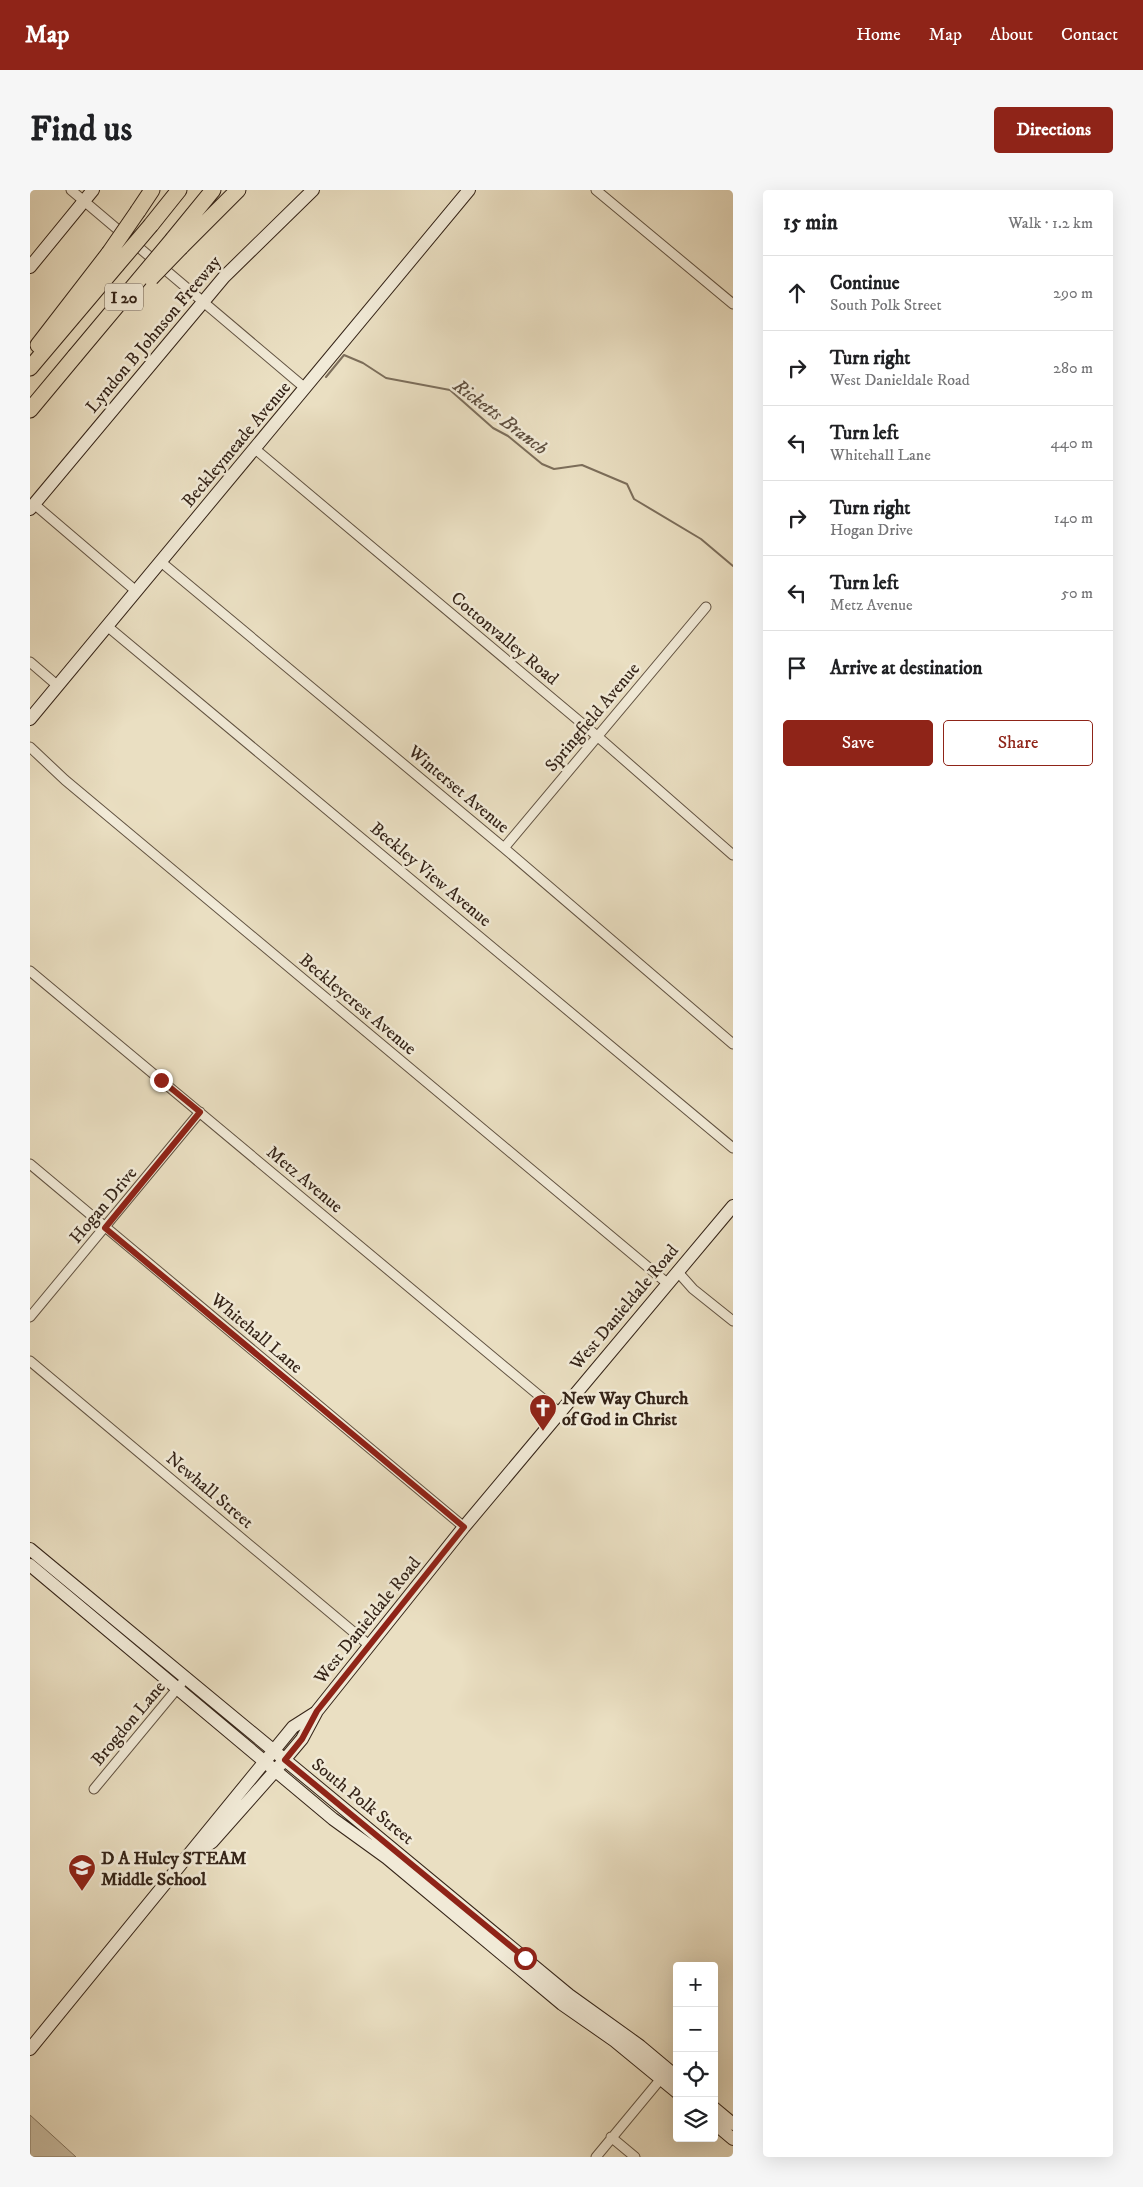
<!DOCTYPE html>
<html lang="en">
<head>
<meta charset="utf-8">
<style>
	body { margin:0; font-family:"IM FELL DW Pica",serif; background:#f6f6f6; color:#202124 }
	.controls { position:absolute; right:15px; bottom:15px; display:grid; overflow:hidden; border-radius:5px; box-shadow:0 5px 20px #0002 }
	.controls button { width:45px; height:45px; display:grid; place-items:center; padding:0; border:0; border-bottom:1px solid #e0e0e0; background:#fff; color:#202124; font:25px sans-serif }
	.stop { position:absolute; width:15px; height:15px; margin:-11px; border:4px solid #8f2418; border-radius:50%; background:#fff }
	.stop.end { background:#8f2418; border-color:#fff; box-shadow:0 1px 5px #0008 }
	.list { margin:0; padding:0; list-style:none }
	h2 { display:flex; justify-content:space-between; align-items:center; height:65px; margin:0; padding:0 20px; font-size:21px }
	h2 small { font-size:16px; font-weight:400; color:#757577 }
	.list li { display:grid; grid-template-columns:32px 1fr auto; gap:15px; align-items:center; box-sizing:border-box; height:75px; padding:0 20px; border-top:1px solid #e0e0e0 }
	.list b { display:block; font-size:19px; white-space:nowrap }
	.list p { margin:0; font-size:16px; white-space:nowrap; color:#757577 }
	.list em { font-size:16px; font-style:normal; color:#757577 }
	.actions { display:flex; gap:10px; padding:15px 20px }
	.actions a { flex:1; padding:11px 0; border:1px solid #8f2418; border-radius:5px; text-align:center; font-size:18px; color:#8f2418 }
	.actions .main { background:#8f2418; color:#fff }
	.icon { flex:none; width:28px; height:28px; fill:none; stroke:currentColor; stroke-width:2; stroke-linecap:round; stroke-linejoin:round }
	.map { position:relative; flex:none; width:703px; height:1967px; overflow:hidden; border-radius:5px }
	header { display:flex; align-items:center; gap:30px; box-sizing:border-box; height:70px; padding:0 25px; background:#8f2418; color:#fff }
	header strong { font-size:24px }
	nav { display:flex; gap:28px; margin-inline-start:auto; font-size:18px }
	.intro { display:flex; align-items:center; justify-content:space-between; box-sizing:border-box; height:120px; padding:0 30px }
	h1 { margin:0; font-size:35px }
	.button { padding:12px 22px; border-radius:5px; background:#8f2418; color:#fff; font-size:18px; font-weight:700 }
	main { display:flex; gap:30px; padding:0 30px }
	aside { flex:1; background:#fff; border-radius:5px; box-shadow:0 5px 20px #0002 }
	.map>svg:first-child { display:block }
</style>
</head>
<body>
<header>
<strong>Map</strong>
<nav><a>Home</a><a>Map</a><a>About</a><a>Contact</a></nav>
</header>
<div class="intro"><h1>Find us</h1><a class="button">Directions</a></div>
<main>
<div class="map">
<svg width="703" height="1967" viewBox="0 0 703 1967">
	<rect width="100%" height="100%" fill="#eadfc2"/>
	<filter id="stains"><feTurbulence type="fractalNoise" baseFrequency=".004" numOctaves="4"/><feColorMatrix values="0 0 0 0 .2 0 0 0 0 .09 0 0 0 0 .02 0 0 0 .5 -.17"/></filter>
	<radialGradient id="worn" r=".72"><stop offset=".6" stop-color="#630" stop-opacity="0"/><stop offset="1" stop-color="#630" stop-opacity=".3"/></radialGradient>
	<!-- green -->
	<path fill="#cbbfa5" stroke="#80725e" d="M0 1925 46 1967H0Z"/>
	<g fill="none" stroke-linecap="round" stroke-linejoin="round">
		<!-- stream -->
		<path stroke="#7c6e5b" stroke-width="2" d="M296 187 314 165 333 173 356 188 420 200 463 238 478 246 512 274 524 279 552 275 597 294 604 309 671 349 703 376"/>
		<defs>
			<path id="street" d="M41 0 275 198
				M566 0 703 114
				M225 259 567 546 703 665
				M4 314 106 401
				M131 372 474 658 703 854
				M77 436 703 958
				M0 472 28 496
				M0 557 35 590 637 1093
				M474 658 676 417
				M0 781 530 1223
				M0 974 434 1337
				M647 1081 663 1099 703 1131
				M0 1127 170 922
				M0 1171 339 1455
				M64 1599 151 1494
				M581 1947 605 1967
				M566 1967 634 1885"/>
			<path id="secondary" d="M0 77 63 0
				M0 319 194 87 283 0
				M0 529 439 0
				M0 1359 539 1805 610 1856 647 1887
				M0 1375 303 1629 357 1668 532 1814 585 1851 647 1902
				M157 1669 182 1652 245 1581 272 1549 287 1521 434 1337 703 1016
				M0 1859 263 1537 285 1523
				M684 1918 703 1934
				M684 1933 703 1949"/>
			<path id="highway" d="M108 21 122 0
				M121 35 149 0
				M143 49 183 0
				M151 57 208 0
				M8 155 79 63
				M0 178 87 75
				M0 220 45 166"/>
		</defs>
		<!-- street casing -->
		<use href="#street" stroke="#625342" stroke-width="11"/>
		<!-- secondary casing -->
		<use href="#secondary" stroke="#352418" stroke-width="14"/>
		<!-- highway casing -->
		<use href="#highway" stroke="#352418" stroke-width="17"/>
		<!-- street -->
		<use href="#street" stroke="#f1ead7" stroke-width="9"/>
		<!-- secondary -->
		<use href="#secondary" stroke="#f1ead7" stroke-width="12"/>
		<!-- highway -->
		<use href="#highway" stroke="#eadfc2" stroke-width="15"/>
		<defs>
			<path id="highway-bridge" d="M79 63 108 21
				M87 75 121 35
				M121 88 151 57
				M45 166 143 49"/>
		</defs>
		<!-- highway-bridge casing -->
		<use href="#highway-bridge" stroke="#352418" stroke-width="17" stroke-linecap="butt"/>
		<!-- highway-bridge -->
		<use href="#highway-bridge" stroke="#eadfc2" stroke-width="15"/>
	</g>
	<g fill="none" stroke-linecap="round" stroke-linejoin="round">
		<!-- route -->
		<path stroke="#8f2418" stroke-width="6" d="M131 890 170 922 75 1038 434 1337 287 1521 272 1549 255 1570 495 1768"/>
	</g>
	<!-- icons -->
	<defs>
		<symbol id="church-pin" viewBox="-11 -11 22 30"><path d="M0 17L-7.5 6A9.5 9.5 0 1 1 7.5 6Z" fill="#8f2418" stroke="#f1ead7"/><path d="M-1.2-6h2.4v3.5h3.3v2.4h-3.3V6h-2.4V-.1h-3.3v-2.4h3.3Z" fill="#fff"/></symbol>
		<symbol id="school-pin" viewBox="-11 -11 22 30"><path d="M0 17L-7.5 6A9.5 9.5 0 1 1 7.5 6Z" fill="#8f2418" stroke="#f1ead7"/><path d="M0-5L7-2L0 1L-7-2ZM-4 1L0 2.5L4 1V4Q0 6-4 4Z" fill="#fff"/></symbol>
	</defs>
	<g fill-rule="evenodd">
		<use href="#church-pin" x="497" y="1202" width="32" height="43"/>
		<use href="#school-pin" x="36" y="1662" width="32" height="43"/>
	</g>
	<g text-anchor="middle" stroke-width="5" stroke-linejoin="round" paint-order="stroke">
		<!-- shield labels -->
		<rect fill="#f1ead7" stroke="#6d5f51" stroke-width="1" x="75" y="93.5" width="38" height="27" rx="4"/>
		<g font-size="16" font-weight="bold" fill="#352418">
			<text x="94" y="113">I 20</text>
		</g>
		<!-- street labels -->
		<g font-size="18" fill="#352418" stroke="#f1ead7">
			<text transform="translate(123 144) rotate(-50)" y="6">Lyndon B Johnson Freeway</text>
			<text transform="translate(206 254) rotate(-50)" y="6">Beckleymeade Avenue</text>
			<text transform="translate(475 448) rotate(40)" y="6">Cottonvalley Road</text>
			<text transform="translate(562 527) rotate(-50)" y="6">Springfield Avenue</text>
			<text transform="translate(429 599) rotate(40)" y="6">Winterset Avenue</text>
			<text transform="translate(401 684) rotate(40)" y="6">Beckley View Avenue</text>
			<text transform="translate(328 814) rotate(40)" y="6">Beckleycrest Avenue</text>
			<text transform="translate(275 989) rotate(40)" y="6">Metz Avenue</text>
			<text transform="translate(73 1015) rotate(-50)" y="6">Hogan Drive</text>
			<text transform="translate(594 1117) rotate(-50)" y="6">West Danieldale Road</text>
			<text transform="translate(227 1143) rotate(40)" y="6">Whitehall Lane</text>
			<text transform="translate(180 1300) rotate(40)" y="6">Newhall Street</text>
			<text transform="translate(337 1430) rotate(-51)" y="6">West Danieldale Road</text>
			<text transform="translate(98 1533) rotate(-50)" y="6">Brogdon Lane</text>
			<text transform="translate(333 1611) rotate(39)" y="6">South Polk Street</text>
		</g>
		<!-- poi labels -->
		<g font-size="18" font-weight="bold" fill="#352418" stroke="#f1ead7" text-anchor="start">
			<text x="532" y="1214">New Way Church<tspan x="532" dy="21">of God in Christ</tspan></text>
			<text x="71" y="1674">D A Hulcy STEAM<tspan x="71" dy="21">Middle School</tspan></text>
		</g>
		<!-- water labels -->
		<g font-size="19" font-style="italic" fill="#5f4f3f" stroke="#f1ead7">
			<text transform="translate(471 226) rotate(37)" y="7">Ricketts Branch</text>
		</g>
	</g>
	<rect width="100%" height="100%" filter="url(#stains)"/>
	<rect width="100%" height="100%" fill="url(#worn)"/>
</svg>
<div class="controls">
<button>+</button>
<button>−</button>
<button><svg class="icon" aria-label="locate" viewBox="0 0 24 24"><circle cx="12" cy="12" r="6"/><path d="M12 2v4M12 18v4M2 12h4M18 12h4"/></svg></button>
<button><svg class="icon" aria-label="layers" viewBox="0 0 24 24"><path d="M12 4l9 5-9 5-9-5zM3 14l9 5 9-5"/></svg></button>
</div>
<div class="stop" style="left:495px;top:1768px"></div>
<div class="stop end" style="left:131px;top:890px"></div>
</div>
<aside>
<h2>15 min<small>Walk · 1.2 km</small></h2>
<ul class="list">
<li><svg class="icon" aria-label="ahead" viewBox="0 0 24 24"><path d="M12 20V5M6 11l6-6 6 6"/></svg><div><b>Continue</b><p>South Polk Street</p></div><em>290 m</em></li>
<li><svg class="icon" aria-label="right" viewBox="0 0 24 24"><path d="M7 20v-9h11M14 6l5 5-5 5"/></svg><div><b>Turn right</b><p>West Danieldale Road</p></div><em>280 m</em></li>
<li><svg class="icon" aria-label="left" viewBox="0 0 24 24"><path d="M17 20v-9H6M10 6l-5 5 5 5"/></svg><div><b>Turn left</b><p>Whitehall Lane</p></div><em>440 m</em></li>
<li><svg class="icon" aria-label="right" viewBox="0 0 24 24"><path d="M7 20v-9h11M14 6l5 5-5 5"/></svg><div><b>Turn right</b><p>Hogan Drive</p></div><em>140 m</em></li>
<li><svg class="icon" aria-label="left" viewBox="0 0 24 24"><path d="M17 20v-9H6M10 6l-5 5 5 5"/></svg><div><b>Turn left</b><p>Metz Avenue</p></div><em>50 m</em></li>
<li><svg class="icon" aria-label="arrive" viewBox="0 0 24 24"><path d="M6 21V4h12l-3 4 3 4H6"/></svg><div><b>Arrive at destination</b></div></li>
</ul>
<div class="actions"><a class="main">Save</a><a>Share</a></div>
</aside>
</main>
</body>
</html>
